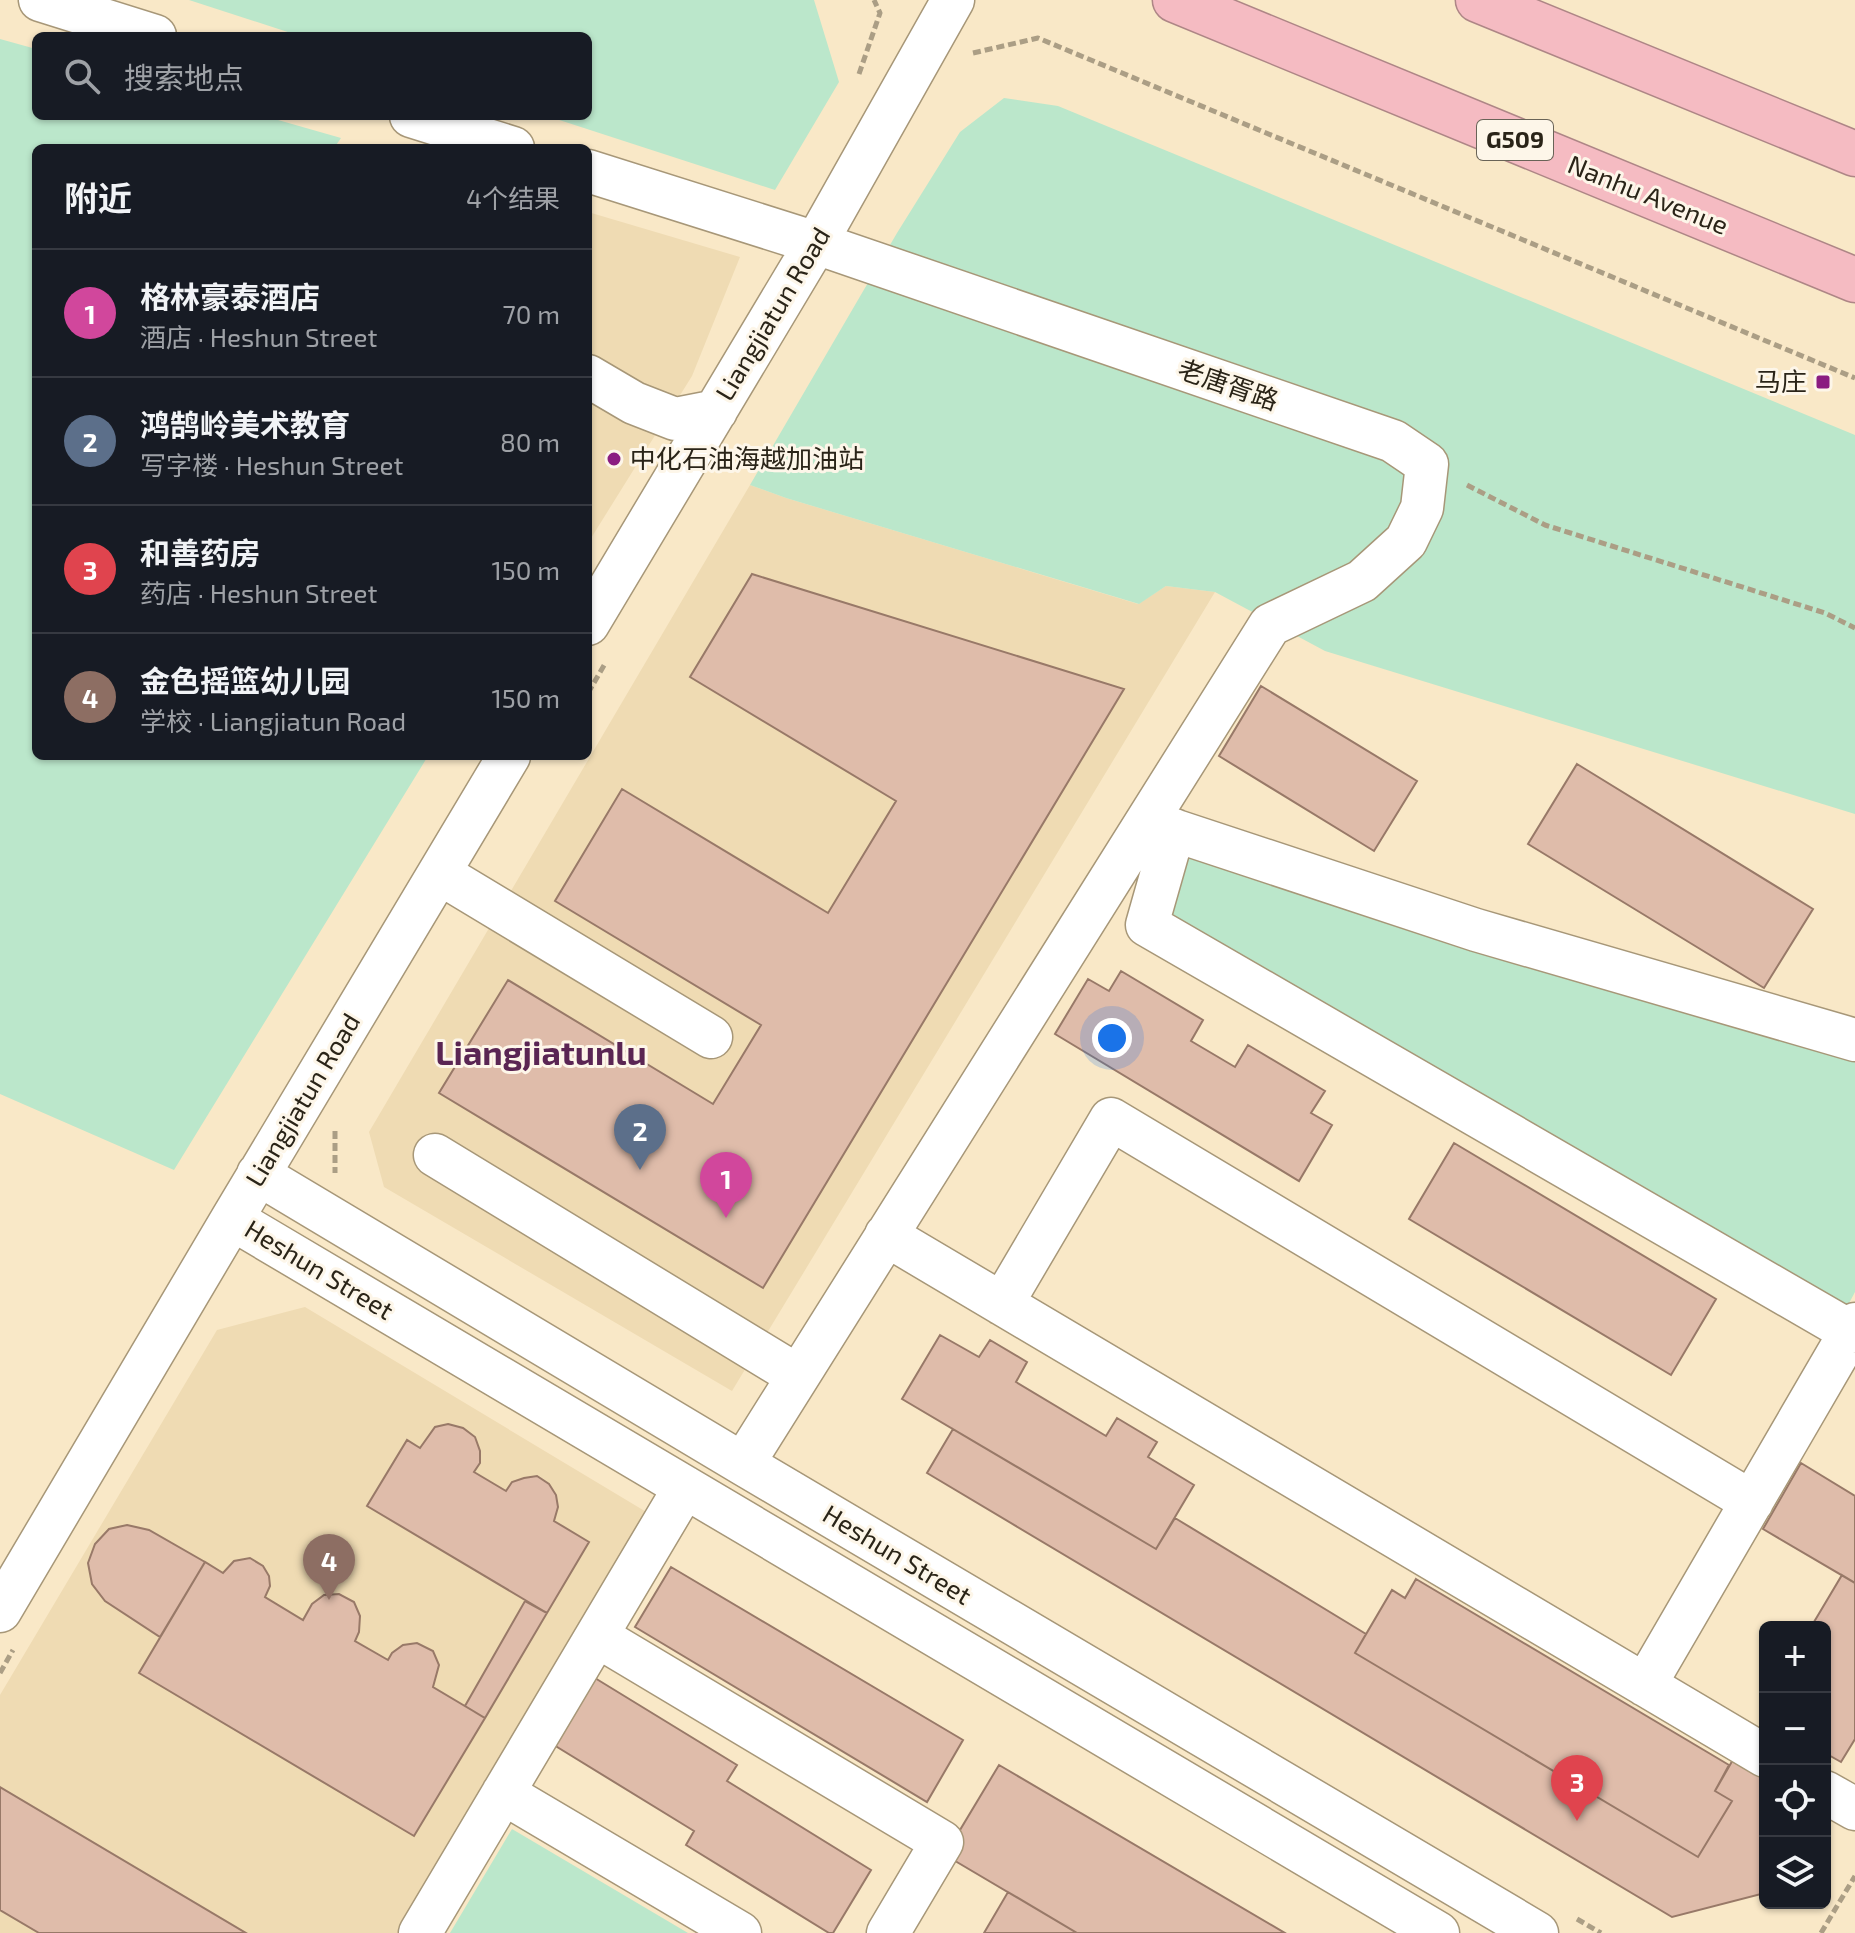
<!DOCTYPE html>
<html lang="zh">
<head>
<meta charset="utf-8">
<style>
	body { margin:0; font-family:"Exo 2","Noto Sans SC",sans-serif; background:#242831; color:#f1f3f6 }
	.controls { position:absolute; right:24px; bottom:24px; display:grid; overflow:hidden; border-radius:12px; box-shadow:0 2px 6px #0004 }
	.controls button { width:72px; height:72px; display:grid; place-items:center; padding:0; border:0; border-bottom:2px solid #363941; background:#171b24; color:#f1f3f6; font:40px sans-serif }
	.you { position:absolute; left:1112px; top:1038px; width:28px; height:28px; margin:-20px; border:6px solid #fff; border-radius:50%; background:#1a73e8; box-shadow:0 0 0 12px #1a73e833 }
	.badge { display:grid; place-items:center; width:52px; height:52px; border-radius:50%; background:#2563eb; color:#fff; font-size:26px; font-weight:700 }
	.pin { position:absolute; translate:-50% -66px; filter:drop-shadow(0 2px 4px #0008) }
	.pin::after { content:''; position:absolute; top:42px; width:28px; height:24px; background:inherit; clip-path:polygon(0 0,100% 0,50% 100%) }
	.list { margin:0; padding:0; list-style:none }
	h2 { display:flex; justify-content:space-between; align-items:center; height:104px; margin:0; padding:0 32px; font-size:34px }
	h2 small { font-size:26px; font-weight:400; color:#9ea1a6 }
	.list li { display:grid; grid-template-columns:52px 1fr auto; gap:24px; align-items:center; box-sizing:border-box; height:128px; padding:0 32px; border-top:2px solid #363941 }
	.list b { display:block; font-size:30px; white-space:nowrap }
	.list p { margin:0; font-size:26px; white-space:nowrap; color:#9ea1a6 }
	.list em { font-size:26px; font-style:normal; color:#9ea1a6 }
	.icon { flex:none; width:44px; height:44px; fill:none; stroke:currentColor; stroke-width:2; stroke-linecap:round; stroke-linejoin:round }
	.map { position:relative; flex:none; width:1855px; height:1933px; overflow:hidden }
	.search { position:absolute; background:#171b24; box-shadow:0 2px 6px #0004; left:32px; top:32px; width:560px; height:88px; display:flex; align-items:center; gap:20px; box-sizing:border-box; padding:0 28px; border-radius:12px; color:#9ea1a6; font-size:30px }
	.panel { position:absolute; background:#171b24; box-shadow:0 2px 6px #0004; left:32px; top:144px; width:560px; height:616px; border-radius:12px }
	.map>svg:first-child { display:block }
</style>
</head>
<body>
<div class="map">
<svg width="1855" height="1933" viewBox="0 0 1855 1933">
	<rect width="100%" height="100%" fill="#f9e8c7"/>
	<!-- built -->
	<path fill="#efdbb3" d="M588 212 740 257 692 376 588 543Z
		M750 485 786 498 1138 604 1166 586 1215 592 732 1391 384 1187 369 1132Z
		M305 1307 653 1516 402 1933H0V1695L217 1330Z"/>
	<!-- green -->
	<path fill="#bbe7cb" d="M189 0H814L839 82 775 190 547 116H588V36H300Z
		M0 39 36 49V116H264L341 138 334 148H36V756H428L174 1170 0 1094Z
		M1004 98 1058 106 1855 435V814L1325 651 1215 592 1166 586 1139 604 786 498 750 485 897 233 960 132Z
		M1188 852 1855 1059V1292L1847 1307 1170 919Z
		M512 1829 688 1933H450Z"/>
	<!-- building -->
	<path fill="#dfbcaa" stroke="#987968" stroke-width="2" d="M752 574 1124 689 763 1288 439 1093 508 980 713 1104 761 1025 555 901 622 789 828 913 896 801 690 677Z
		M1261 686 1417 781 1374 851 1219 756Z
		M1577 764 1813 909 1764 988 1528 844Z
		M1121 971 1203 1020 1191 1041 1235 1067 1248 1045 1325 1091 1311 1113 1332 1125 1299 1181 1055 1034 1088 979 1109 991Z
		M1454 1143 1716 1299 1671 1375 1409 1219Z
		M940 1335 979 1357 990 1340 1027 1362 1016 1382 1106 1436 1117 1418 1157 1442 1148 1457 1194 1485 1156 1549 902 1399Z
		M448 1424 463 1428 475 1437 480 1451V1463L474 1472 506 1491 512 1482 524 1478 537 1476 549 1484 556 1495 558 1507 554 1521 589 1542 547 1613 367 1506 407 1440 420 1448 435 1427Z
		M953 1429 1156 1549 1175 1518 1366 1634 1355 1653 1698 1857 1732 1801 1715 1791 1738 1751 1765 1767V1893L1672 1917 927 1473Z
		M1801 1463 1855 1496V1583L1763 1529Z
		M127 1525 149 1530 205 1562 160 1637 105 1601 92 1584 88 1563 95 1544 109 1529Z
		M250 1558 263 1566 269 1576 270 1586 265 1597 303 1620 312 1604 324 1595 339 1594 354 1602 360 1616 359 1632 355 1641 388 1660 392 1653 403 1645 417 1643 433 1651 439 1665 433 1687 485 1718 414 1836 139 1673 205 1562 223 1573 234 1561Z
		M671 1567 963 1740 927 1802 635 1627Z
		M1842 1575 1855 1583V1739L1841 1762 1825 1753V1627H1811Z
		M1416 1579 1729 1765 1715 1791 1732 1801 1698 1857 1355 1653 1392 1590 1405 1598Z
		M525 1601 547 1613 485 1718 465 1706Z
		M590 1675 737 1765 727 1781 871 1870 833 1933H829L686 1845 694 1831 549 1742Z
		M999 1765 1285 1933H1077L945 1855Z
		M0 1787 246 1933H39L0 1910Z
		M1008 1892 1077 1933H984Z"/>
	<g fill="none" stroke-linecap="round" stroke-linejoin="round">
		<defs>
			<path id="minor" d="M40 0 155 36
				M411 116 513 148
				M588 171 816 243 1393 441 1427 464 1422 508 1406 541 1362 581 1270 625 743 1464
				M588 376 634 403 675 419 716 411
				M588 624 816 243 953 0
				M1149 822 1476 930 1855 1040
				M1174 830 1147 925 1851 1332
				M439 873 711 1037
				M435 1155 798 1376
				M258 1174 743 1464 1537 1933
				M232 1219 1438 1933
				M886 1235 1765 1756
				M1002 1304 1111 1119 1752 1502
				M0 1611 232 1219 509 756
				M597 1636 942 1842 888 1933
				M1645 1685 1855 1324
				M1825 1792 1855 1809
				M503 1793 740 1933
				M420 1933 685 1487"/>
			<path id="highway" d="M1175 0 1855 280
				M1478 0 1855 154"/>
		</defs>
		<!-- minor casing -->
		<use href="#minor" stroke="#a79778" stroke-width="45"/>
		<!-- highway casing -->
		<use href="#highway" stroke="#ae8686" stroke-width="47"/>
		<!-- path -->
		<path stroke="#ab9e85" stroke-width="5" stroke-dasharray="8 4" stroke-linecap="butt" d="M973 53 1038 38 1855 378
			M859 74 880 13 874 0
			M1467 485 1545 525 1825 613 1855 628
			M588 693 606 662
			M335 1131V1173
			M0 1673 13 1650
			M1577 1919 1601 1933
			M1821 1933 1855 1876"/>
		<!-- minor -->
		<use href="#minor" stroke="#fff" stroke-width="42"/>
		<!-- highway -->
		<use href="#highway" stroke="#f5bbc2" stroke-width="44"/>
	</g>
	<!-- markers -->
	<g fill="#8b1d81" stroke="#fdf6e9" stroke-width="3">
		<rect x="1815" y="374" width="16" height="16" rx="4"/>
		<circle cx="614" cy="459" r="8"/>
	</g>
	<g text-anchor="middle" stroke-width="6" stroke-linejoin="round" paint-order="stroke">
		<!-- shield labels -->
		<rect fill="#fdf6e9" stroke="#696357" stroke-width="2" x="1477" y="120" width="76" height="40" rx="6"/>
		<g font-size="24" font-weight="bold" fill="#2a2418">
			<text x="1515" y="148">G509</text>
		</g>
		<!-- street labels -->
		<g font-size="26" fill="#2a2418" stroke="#fdf6e9">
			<text transform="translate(1648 195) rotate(22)" y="9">Nanhu Avenue</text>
			<text transform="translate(773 314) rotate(-59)" y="9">Liangjiatun Road</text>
			<text transform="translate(1228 385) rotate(19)" y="9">老唐胥路</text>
			<text transform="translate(303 1100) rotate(-59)" y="9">Liangjiatun Road</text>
			<text transform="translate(319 1270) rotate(31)" y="9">Heshun Street</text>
			<text transform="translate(897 1555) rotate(31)" y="9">Heshun Street</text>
		</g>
		<!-- poi labels -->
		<g font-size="26" fill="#2a2418" stroke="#fdf6e9" text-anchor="end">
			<text x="1807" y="391">马庄</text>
			<text x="630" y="468" text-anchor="start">中化石油海越加油站</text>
		</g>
		<!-- district labels -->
		<g font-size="34" font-weight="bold" fill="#5a2553" stroke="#fdf6e9">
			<text x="541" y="1065">Liangjiatunlu</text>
		</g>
	</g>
</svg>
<div class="controls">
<button>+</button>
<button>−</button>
<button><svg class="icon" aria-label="locate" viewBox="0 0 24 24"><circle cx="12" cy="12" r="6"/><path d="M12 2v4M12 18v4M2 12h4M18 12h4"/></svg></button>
<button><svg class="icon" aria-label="layers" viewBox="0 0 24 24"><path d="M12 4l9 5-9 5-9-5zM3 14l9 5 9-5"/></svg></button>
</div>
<div class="you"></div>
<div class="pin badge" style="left:726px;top:1218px;background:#d1479c">1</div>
<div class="pin badge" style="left:640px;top:1170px;background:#5c6f8a">2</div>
<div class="pin badge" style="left:1577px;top:1821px;background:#e0444e">3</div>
<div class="pin badge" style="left:329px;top:1600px;background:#8d6e63">4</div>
<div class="search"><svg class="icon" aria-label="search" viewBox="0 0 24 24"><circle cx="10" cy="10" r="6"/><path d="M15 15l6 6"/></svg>搜索地点</div>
<section class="panel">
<h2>附近<small>4个结果</small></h2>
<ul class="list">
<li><span class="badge" style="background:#d1479c">1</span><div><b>格林豪泰酒店</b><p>酒店 · Heshun Street</p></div><em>70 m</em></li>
<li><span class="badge" style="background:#5c6f8a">2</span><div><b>鸿鹄岭美术教育</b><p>写字楼 · Heshun Street</p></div><em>80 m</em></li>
<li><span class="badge" style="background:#e0444e">3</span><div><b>和善药房</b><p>药店 · Heshun Street</p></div><em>150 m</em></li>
<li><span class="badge" style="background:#8d6e63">4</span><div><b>金色摇篮幼儿园</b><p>学校 · Liangjiatun Road</p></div><em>150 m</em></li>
</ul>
</section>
</div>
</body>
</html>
